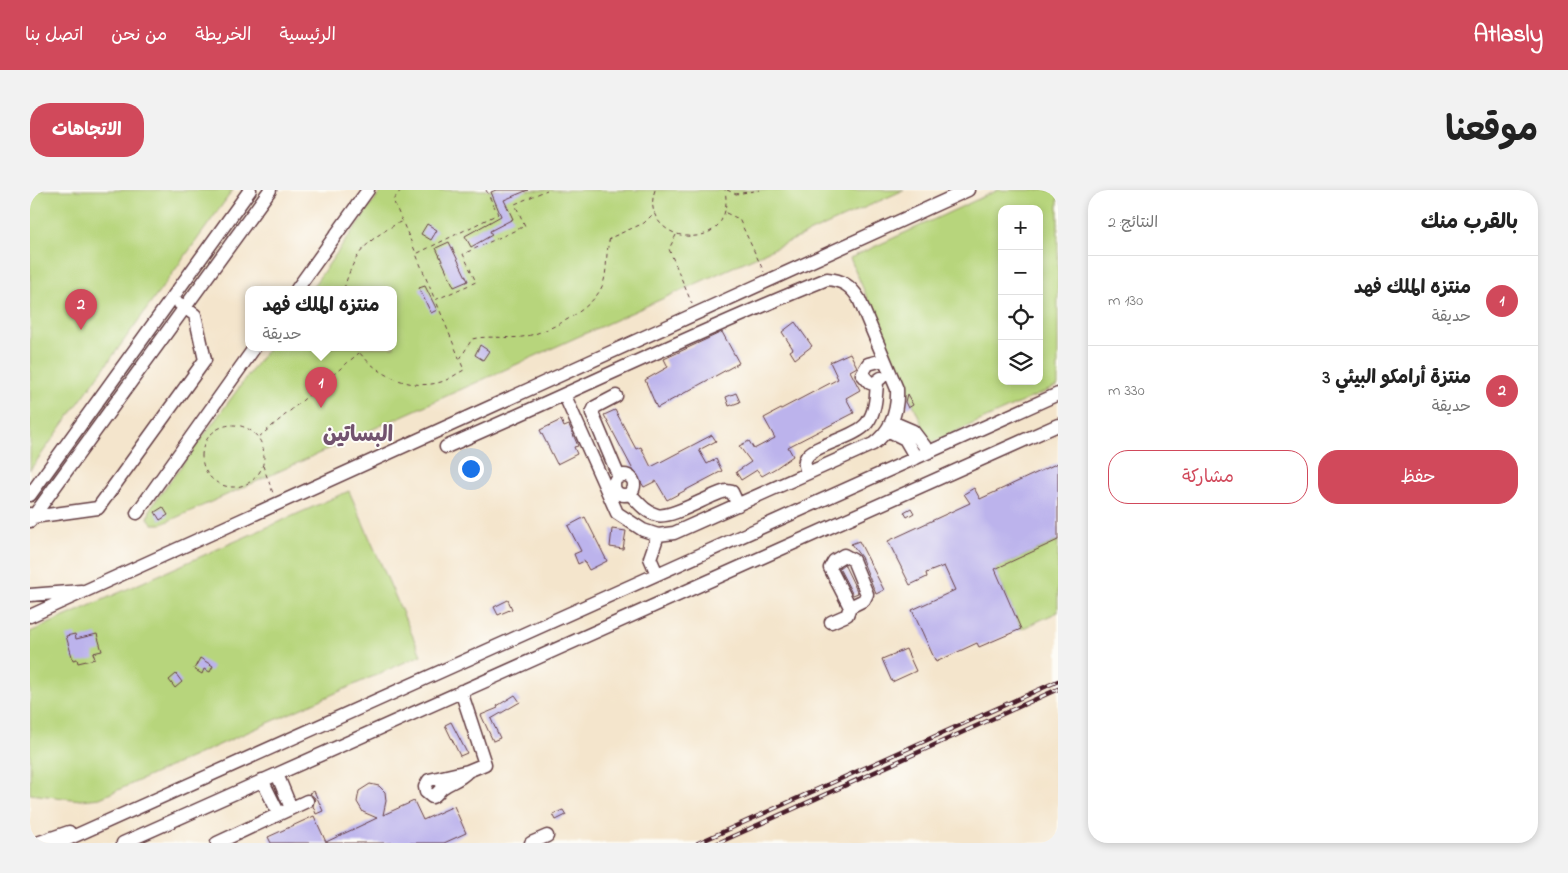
<!DOCTYPE html>
<html lang="ar">
<head>
<meta charset="utf-8">
<style>
	body { margin:0; font-family:"Indie Flower","Playpen Sans Arabic",sans-serif; background:#f2f2f2; color:#222; direction:rtl }
	.controls { position:absolute; right:15px; top:15px; display:grid; overflow:hidden; border-radius:10px; box-shadow:0 2px 8px #0003 }
	.controls button { width:45px; height:45px; display:grid; place-items:center; padding:0; border:0; border-bottom:1px solid #e0e0e0; background:#fff; color:#222; font:25px sans-serif }
	.you { position:absolute; left:440px; top:278px; width:18px; height:18px; margin:-12px; border:4px solid #fff; border-radius:50%; background:#1a73e8; box-shadow:0 0 0 8px #1a73e833 }
	.badge { display:grid; place-items:center; width:32px; height:32px; border-radius:50%; background:#d1495b; color:#fff; font-size:16px; font-weight:700 }
	.pin { position:absolute; translate:-50% -41px; filter:drop-shadow(0 1px 2px #0008) }
	.pin::after { content:''; position:absolute; top:26px; width:18px; height:15px; background:inherit; clip-path:polygon(0 0,100% 0,50% 100%) }
	.popup { position:absolute; left:215px; top:96px; width:152px; height:65px; box-sizing:border-box; display:grid; place-content:center; border-radius:10px; background:#fff; filter:drop-shadow(0 1px 4px #0005); font-size:16px; white-space:nowrap; color:#767676 }
	.popup b { font-size:19px; color:#222 }
	.popup::after { content:''; position:absolute; left:50%; top:100%; margin-left:-10px; border:10px solid transparent; border-top-color:#fff }
	.list { margin:0; padding:0; list-style:none }
	h2 { display:flex; justify-content:space-between; align-items:center; height:65px; margin:0; padding:0 20px; font-size:21px }
	h2 small { font-size:16px; font-weight:400; color:#767676 }
	.list li { display:grid; grid-template-columns:32px 1fr auto; gap:15px; align-items:center; box-sizing:border-box; height:90px; padding:0 20px; border-top:1px solid #e0e0e0 }
	.list b { display:block; font-size:19px; white-space:nowrap }
	.list p { margin:0; font-size:16px; white-space:nowrap; color:#767676 }
	.list em { font-size:16px; font-style:normal; color:#767676 }
	.actions { display:flex; gap:10px; padding:15px 20px }
	.actions a { flex:1; padding:11px 0; border:1px solid #d1495b; border-radius:20px; text-align:center; font-size:18px; color:#d1495b }
	.actions .main { background:#d1495b; color:#fff }
	.icon { flex:none; width:28px; height:28px; fill:none; stroke:currentColor; stroke-width:2; stroke-linecap:round; stroke-linejoin:round }
	.map { position:relative; flex:none; width:1028px; height:653px; overflow:hidden; direction:ltr; border-radius:20px }
	header { display:flex; align-items:center; gap:30px; box-sizing:border-box; height:70px; padding:0 25px; background:#d1495b; color:#fff }
	header strong { font-size:24px }
	nav { display:flex; gap:28px; margin-inline-start:auto; font-size:18px }
	.intro { display:flex; align-items:center; justify-content:space-between; box-sizing:border-box; height:120px; padding:0 30px }
	h1 { margin:0; font-size:35px }
	.button { padding:12px 22px; border-radius:20px; background:#d1495b; color:#fff; font-size:18px; font-weight:700 }
	main { display:flex; gap:30px; padding:0 30px }
	aside { flex:1; background:#fff; border-radius:20px; box-shadow:0 2px 8px #0003 }
	.map>svg:first-child { display:block }
</style>
</head>
<body>
<header>
<strong>Atlasly</strong>
<nav><a>الرئيسية</a><a>الخريطة</a><a>من نحن</a><a>اتصل بنا</a></nav>
</header>
<div class="intro"><h1>موقعنا</h1><a class="button">الاتجاهات</a></div>
<main>
<aside>
<h2>بالقرب منك<small>النتائج: 2</small></h2>
<ul class="list">
<li><span class="badge">1</span><div><b>منتزه الملك فهد</b><p>حديقة</p></div><em>130 m</em></li>
<li><span class="badge">2</span><div><b>منتزة أرامكو البيئي 3</b><p>حديقة</p></div><em>330 m</em></li>
</ul>
<div class="actions"><a class="main">حفظ</a><a>مشاركة</a></div>
</aside>
<div class="map">
<svg width="1028" height="653" viewBox="0 0 1028 653">
	<rect width="100%" height="100%" fill="#fdfcf7"/>
	<filter id="ink" filterUnits="userSpaceOnUse"><feTurbulence type="fractalNoise" baseFrequency=".02" numOctaves="2"/><feDisplacementMap in="SourceGraphic" scale="10" xChannelSelector="R" yChannelSelector="G"/><feConvolveMatrix kernelMatrix="1 2 1 2 8 2 1 2 1" color-interpolation-filters="sRGB"/></filter>
	<filter id="wash" filterUnits="userSpaceOnUse"><feTurbulence type="fractalNoise" baseFrequency=".0096" numOctaves="4" result="noise"/><feDisplacementMap in="SourceGraphic" scale="20" xChannelSelector="R" yChannelSelector="G"/><feGaussianBlur stdDeviation="1.12" result="paint"/><feColorMatrix in="noise" values="0 0 0 0 0 0 0 0 0 0 0 0 0 0 0 0 0 1.4 0 .05"/><feComposite in="paint" operator="in"/></filter>
	<g filter="url(#wash)">
		<rect width="100%" height="100%" fill="#f4e5cc"/>
		<!-- green -->
		<path fill="#b7d57b" stroke="#807a53" fill-rule="evenodd" d="M0 0H203L0 280Z
			M352 0H874L132 334H123L118 328 121 317 239 157H364V99H281Z
			M968 0H1028V196L900 253 820 68ZM972 19H1009V191H972Z
			M319 301 391 465 70 608 51 610 0 604V442Z
			M1028 350V422L991 439 965 379Z"/>
		<g id="blocks">
			<!-- building -->
			<path fill="#bcb3ec" d="M466 0H498L474 10 483 29 460 41 462 45 441 57 435 46 471 26 461 2Z
				M397 34 407 40 401 50 391 44Z
				M419 52 438 91 424 97 406 58Z
				M395 96 407 120 401 123 389 98Z
				M765 132 782 156 765 169 760 161 763 159 752 142Z
				M692 142 709 173 627 218 615 190 638 177 634 169Z
				M450 155 459 161 453 170 445 165Z
				M820 163 827 177 820 181 830 200 816 208 824 223 758 257 763 266 746 278 732 286 727 280 711 290 706 282 721 272 709 256 719 251 724 259 745 248 734 228 808 189 800 172Z
				M706 203 710 212 699 216 696 207Z
				M877 204 883 215 878 218 875 212Z
				M585 220 606 259 611 257 621 277 682 245 686 251 669 260 677 274 686 269 692 281 637 310 626 291 614 297 602 278 574 225Z
				M531 230 534 237 539 235 548 256 544 257 547 264 527 274 510 240Z
				M1028 273V350L965 379 991 439 949 457 947 453 906 472 882 420 925 400 914 376 896 383 897 387 880 395 858 351 940 313 934 304 944 298 950 309Z
				M133 317 138 325 130 330 125 322Z
				M881 318 884 323 877 327 874 322Z
				M555 327 577 371 559 380 554 371 548 374 544 364 551 361 538 336Z
				M582 339 596 341 593 359 580 357Z
				M829 351 854 400 846 404 831 367 821 354Z
				M814 374 828 403 823 405 809 378Z
				M478 410 482 419 468 425 464 417Z
				M45 444 46 449 67 444 72 461 63 463 65 469 48 473 47 469 43 470 36 446Z
				M876 459 886 481 862 492 852 469Z
				M170 468 183 476 180 482 174 479 172 484 164 479Z
				M146 484 152 492 145 498 139 490Z
				M485 505 490 512 461 529 470 548 463 551 451 525 468 518 467 516Z
				M421 532 437 563 430 566 415 535Z
				M340 594 349 596 355 602 356 611 353 625 384 611 393 630 424 616 436 643 414 653H241L238 647 284 626 296 652 347 628 333 622 327 612 329 601Z
				M284 601 293 621 286 624 283 616 285 608 279 603Z
				M533 620 536 625 526 630 523 624Z"/>
		</g>
	</g>
	<g filter="url(#ink)">
		<use href="#blocks" fill-opacity="0" stroke="#643d43" stroke-width="1"/>
		<g fill="none" stroke-linecap="round" stroke-linejoin="round">
			<defs>
				<path id="minor" d="M267 99 338 0
					M851 188 843 194 840 193 832 184 838 174 853 170
					M586 206 565 217 562 223 589 287
					M862 232 883 241 899 262
					M857 240 875 249 886 268
					M416 257C543 202 668 141 797 89 812 90 821 96 829 109L867 199C868 221 861 241 843 254L644 343 628 345 613 340 587 323 535 206
					M777 283C776 278 773 272 776 268 782 255 826 248 837 233 846 221 846 206 847 192
					M584 295a10 10 0 1 1 20 0a10 10 0 1 1-20 0Z
					M600 304C608 312 615 322 627 325 642 329 679 305 696 301L702 302 708 315
					M0 305 220 0
					M107 323 225 157
					M0 324 3 327 68 318 175 170 165 125 150 114
					M0 331 240 0
					M627 384 620 368 628 345
					M0 405 51 401
					M0 426 938 0
					M801 432 817 425 820 417 834 410 837 404 823 370 814 365 804 371 800 378 820 417
					M431 501 455 574 438 581
					M438 581C429 591 421 591 412 598 408 602 407 605 402 607L396 602 395 597 399 590Z
					M247 584 261 618
					M232 590 249 624
					M7 653 39 642
					M29 653 1028 204
					M93 653 1028 235
					M187 653 277 611
					M501 653 517 646"/>
			</defs>
			<!-- minor casing -->
			<use href="#minor" stroke="#643d43" stroke-width="15"/>
			<!-- path -->
			<path stroke="#643d43" stroke-width="1" stroke-dasharray="4 4" stroke-linecap="butt" d="M371 0 363 10 386 63
				M456 0 468 24 386 64 405 110 446 92 433 64 495 36 485 14 517 0
				M625 0C606 54 707 69 695 0
				M697 0 706 4 730 0
				M696 23 709 29 734 82
				M646 45 639 59 662 114
				M314 99C324 62 338 49 372 31
				M325 157C344 183 380 203 414 191 421 188 428 183 434 180L406 111
				M430 169 442 149C459 145 475 149 492 147 517 143 564 120 573 94 578 79 575 63 580 48L614 33 625 22
				M172 266a31 31 0 1 1 62 0a31 31 0 1 1-62 0Z
				M229 247 329 163
				M233 276 243 303"/>
			<!-- minor -->
			<use href="#minor" stroke="#fff" stroke-width="12"/>
			<defs>
				<path id="rail" d="M668 653 1028 491
					M688 653 1028 499"/>
			</defs>
			<!-- rail casing -->
			<use href="#rail" stroke="#4a1f2b" stroke-width="4.5"/>
			<!-- rail -->
			<use href="#rail" stroke="#fdfcf7" stroke-width="2.5" stroke-dasharray="8" stroke-linecap="butt"/>
		</g>
	</g>
	<g text-anchor="middle" stroke-width="4" stroke-linejoin="round" paint-order="stroke">
		<!-- neighbourhood labels -->
		<g font-size="22" font-weight="bold" fill="#72536f" stroke="#fdfcf7">
			<text x="328" y="251">البساتين</text>
		</g>
	</g>
</svg>
<div class="controls">
<button>+</button>
<button>−</button>
<button><svg class="icon" aria-label="locate" viewBox="0 0 24 24"><circle cx="12" cy="12" r="6"/><path d="M12 2v4M12 18v4M2 12h4M18 12h4"/></svg></button>
<button><svg class="icon" aria-label="layers" viewBox="0 0 24 24"><path d="M12 4l9 5-9 5-9-5zM3 14l9 5 9-5"/></svg></button>
</div>
<div class="you"></div>
<div class="pin badge" style="left:291px;top:218px">1</div>
<div class="popup"><b>منتزه الملك فهد</b>حديقة</div>
<div class="pin badge" style="left:51px;top:140px">2</div>
</div>
</main>
</body>
</html>
